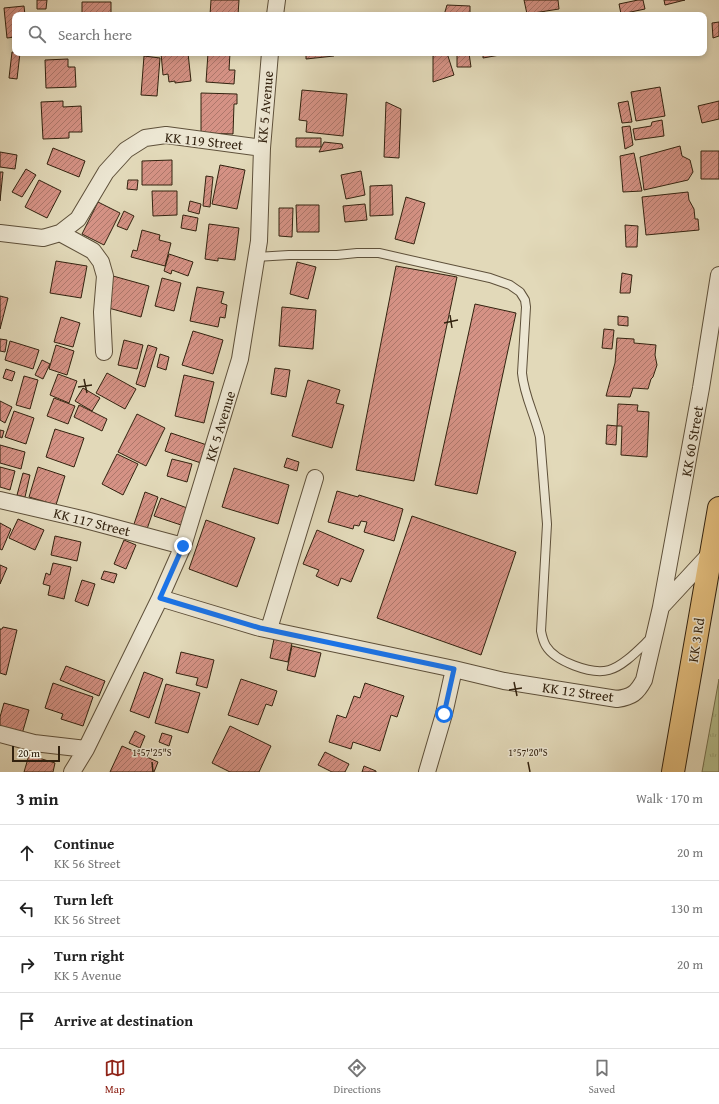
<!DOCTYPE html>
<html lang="en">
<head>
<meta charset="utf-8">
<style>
	body { margin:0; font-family:"Gentium Book Plus",serif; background:#f2f2f2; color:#222 }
	.scale { position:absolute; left:12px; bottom:10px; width:48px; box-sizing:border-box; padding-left:4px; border:2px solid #32220f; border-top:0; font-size:11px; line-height:14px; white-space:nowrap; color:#32220f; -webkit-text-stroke:3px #ece6d2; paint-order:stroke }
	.stop { position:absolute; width:12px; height:12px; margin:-9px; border:3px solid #1a73e8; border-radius:50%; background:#fff }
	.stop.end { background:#1a73e8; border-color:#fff; box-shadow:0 1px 4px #0008 }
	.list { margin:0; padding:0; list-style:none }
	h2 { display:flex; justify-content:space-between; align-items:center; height:52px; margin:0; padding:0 16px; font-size:17px }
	h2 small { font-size:13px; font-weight:400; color:#767676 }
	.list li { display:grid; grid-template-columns:26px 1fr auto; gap:12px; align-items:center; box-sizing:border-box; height:56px; padding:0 16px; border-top:1px solid #e0e0e0 }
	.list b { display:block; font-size:15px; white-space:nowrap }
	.list p { margin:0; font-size:13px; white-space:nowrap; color:#767676 }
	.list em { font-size:13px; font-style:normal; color:#767676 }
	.icon { flex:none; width:22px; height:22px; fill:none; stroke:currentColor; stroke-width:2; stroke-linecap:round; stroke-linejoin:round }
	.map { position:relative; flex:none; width:719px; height:772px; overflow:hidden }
	.search { position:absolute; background:#fff; box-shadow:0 2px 6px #0003; left:12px; right:12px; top:12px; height:44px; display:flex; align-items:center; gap:10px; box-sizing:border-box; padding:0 14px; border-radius:8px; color:#767676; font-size:15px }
	.sheet { height:276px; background:#fff }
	nav { display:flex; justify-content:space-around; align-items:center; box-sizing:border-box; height:56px; border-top:1px solid #e0e0e0; background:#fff; font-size:11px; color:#767676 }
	nav a { display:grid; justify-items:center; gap:2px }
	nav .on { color:#8f2418 }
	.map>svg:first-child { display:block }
</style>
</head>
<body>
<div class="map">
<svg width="719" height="772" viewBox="0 0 719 772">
	<defs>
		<pattern id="park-tufts" width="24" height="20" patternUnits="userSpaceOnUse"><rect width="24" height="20" fill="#b5bf8e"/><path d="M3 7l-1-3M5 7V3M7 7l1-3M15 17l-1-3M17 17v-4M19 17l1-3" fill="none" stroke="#9ca479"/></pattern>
		<pattern id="building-hatch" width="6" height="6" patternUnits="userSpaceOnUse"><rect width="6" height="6" fill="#d59285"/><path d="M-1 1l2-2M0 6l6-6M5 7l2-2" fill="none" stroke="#ad776b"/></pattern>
	</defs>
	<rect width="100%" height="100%" fill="#e2d9b9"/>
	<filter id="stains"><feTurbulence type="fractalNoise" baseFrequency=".005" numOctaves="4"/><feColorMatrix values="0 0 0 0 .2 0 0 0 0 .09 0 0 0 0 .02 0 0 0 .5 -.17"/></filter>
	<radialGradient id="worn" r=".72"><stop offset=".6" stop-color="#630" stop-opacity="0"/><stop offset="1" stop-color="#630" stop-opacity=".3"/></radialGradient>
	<!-- park -->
	<path fill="url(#park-tufts)" stroke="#74704e" d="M719 679V772H702Z"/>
	<!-- building -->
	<path fill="url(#building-hatch)" stroke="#32220f" d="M37 0H47L46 9H37Z
		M211 0H239L238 15H210Z
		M524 0H558L559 9 527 14Z
		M638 0H643L645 9 621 14 619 4Z
		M664 0H685L665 5Z
		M82 2H111V14L117 15H82Z
		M447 5 470 6V15H444Z
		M24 6 25 15H15V37L7 38 4 8Z
		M545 12V15H525Z
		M719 22V36L713 38 712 23Z
		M12 52 20 53 17 79 9 78Z
		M161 53H188L191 81 175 83V81L169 82 168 74 163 75Z
		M208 53H230L229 70H235L234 84 206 82Z
		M306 53H334V56L306 59Z
		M386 53H419V54L386 55Z
		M444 53H447L454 75 433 82V56Z
		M457 53H469L471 67H457Z
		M483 53H511L483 58Z
		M144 56 160 58 157 96 141 95Z
		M68 59V67H75L76 87 46 88 45 60Z
		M660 87 665 116 636 121 631 92Z
		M302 90 347 94 343 136 306 132 307 121 299 120Z
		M201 93 237 94V104H234L233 134 201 133Z
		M63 101V107L81 106 82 132H69V138L43 139 41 102Z
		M628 101 632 122 622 123 618 103Z
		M719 101V119L702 123 698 106Z
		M386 102 401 109 399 158 384 157Z
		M662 120 664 136 635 140 633 129 651 126 652 122Z
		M630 126 633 145 625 149 622 127Z
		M296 138H321V147H296Z
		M324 142 342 144 343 148 319 152Z
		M680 146 682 156 690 160 693 172 688 180 644 190 640 157Z
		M53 148 85 161 79 177 47 164Z
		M701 151H719V179H701Z
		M0 152 17 155 15 169 0 167Z
		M634 153 642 191 623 192 620 156Z
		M172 160V185H142V161Z
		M220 165 245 170 237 209 212 204Z
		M26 169 36 175 22 197 12 192Z
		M361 171 365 195 346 199 341 175Z
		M0 172H3L0 201Z
		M206 176 213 177 210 207 203 206Z
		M39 180 61 191 47 218 25 207Z
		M128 180H138L137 190 127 189Z
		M392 185 393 215 370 216V186Z
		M152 191H177V215L153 216Z
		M688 192 689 200 694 209 695 219H698L699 230 646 235 642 197Z
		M406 197 425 203 414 244 395 239Z
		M190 201 201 204 199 214 188 211Z
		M98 202 120 213 104 245 82 234Z
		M365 204 367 220 345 222 343 206Z
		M296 205H319V232H297Z
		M279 208H293L292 237 279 236Z
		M124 211 134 216 127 230 117 226Z
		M183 215 198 218 196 231 181 228Z
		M209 224 239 228 235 260 218 258V261L205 259Z
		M625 225 638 226 637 247H626Z
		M142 230 160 235 159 240 171 243 165 266 131 257 133 250 137 251Z
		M169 254 193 262 188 276 172 270 171 274 164 271Z
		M56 261 87 266 81 298 50 293Z
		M297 262 316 267 308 299 290 294Z
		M396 266 457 277 414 481 356 470Z
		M622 273 632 275 630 293H620Z
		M113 276 149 286 141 317 105 307Z
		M162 278 181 283 174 311 155 306Z
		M197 287 224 292 221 303 227 305 225 318 220 317 218 327 190 321Z
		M0 296 8 298 0 329Z
		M475 304 516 313 477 494 435 485Z
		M282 307 316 310 313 349 279 346Z
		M618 316 628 317V326L618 325Z
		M61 317 80 323 73 347 54 342Z
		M604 329 614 330 612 349 602 348Z
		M193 331 223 340 213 374 182 365Z
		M617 338 634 339V343L656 345 655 355 657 365 653 377 651 379 648 389 633 388 630 397 606 396 615 363Z
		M0 339 7 340 5 352 0 351Z
		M124 340 143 345 137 369 118 365Z
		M10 341 39 350 33 369 5 360Z
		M56 345 74 351 67 375 49 369Z
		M148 345 157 348 145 387 136 384Z
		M160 354 169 357 166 370 157 367Z
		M42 360 50 364 43 379 35 375Z
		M275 368 290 370 286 397 271 394Z
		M6 369 15 372 12 381 3 378Z
		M107 373 136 389 125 409 96 393Z
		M58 374 77 381 69 403 50 395Z
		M184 375 214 382 204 423 175 416Z
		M24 376 38 380 30 409 16 405Z
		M308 380 340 390 336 403 344 405 332 448 292 436Z
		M83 388 100 398 92 411 75 401Z
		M54 398 75 406 68 424 47 416Z
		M0 401 12 407 5 423 0 420Z
		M618 404 638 405 637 411 649 412 647 457 621 455 622 426H617Z
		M79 405 107 419 102 431 74 417Z
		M14 411 34 418 26 444 5 437Z
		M137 414 165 428 146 466 118 452Z
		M607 425 617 426 616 445 606 444Z
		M55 429 84 438 74 467 46 457Z
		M0 430 4 431 2 438 0 437Z
		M171 433 207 445 201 463 165 451Z
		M0 445 25 452 21 469 0 463Z
		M117 454 138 464 123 495 102 484Z
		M287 458 299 462 297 471 284 467Z
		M172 459 192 464 187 482 167 476Z
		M0 467 15 471 10 490 0 487Z
		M38 467 65 476 56 505 29 497Z
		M234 468 289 485 278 524 222 507Z
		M23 473 30 475 25 497 17 495Z
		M337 491 358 497 359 495 403 509 394 541 364 532 367 522 361 521 359 526 354 525 353 529 328 522Z
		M145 492 158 497 146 532 133 527Z
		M161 498 187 508 181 525 154 516Z
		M412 516 516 552 481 655 377 618Z
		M18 519 44 530 35 550 9 538Z
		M206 520 255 538 237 587 189 569Z
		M0 523 11 529 2 550 0 549Z
		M317 530 364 550 351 582 341 578 338 586 316 576 319 570 303 564Z
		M55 536 81 542 77 561 51 555Z
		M124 540 136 545 126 569 114 564Z
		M53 563 71 567 64 599 48 595 50 586 43 584 46 573 50 575Z
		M0 565 7 568 0 584Z
		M104 571 117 574 114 583 101 579Z
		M82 580 95 584 88 606 75 601Z
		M3 627 17 630 6 675 0 673V629H2Z
		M274 639 292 643 288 662 270 658Z
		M292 646 321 653 315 677 287 670Z
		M181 652 214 660 207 688 196 685 198 678 176 673Z
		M66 666 105 681 99 696 60 680Z
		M144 672 163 679 149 718 130 711Z
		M241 679 277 691 272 706 266 704 258 725 228 715Z
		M53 683 93 697 83 726 61 719 63 714 45 708Z
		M365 683 404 696 397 717 391 715 380 751 353 742 351 749 329 742 337 715 346 718 354 696 360 698Z
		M166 684 200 693 188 733 155 723Z
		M4 703 29 710 22 734 0 727V717Z
		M230 726 271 746 259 772H230L212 763Z
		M135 731 145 736 140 748 129 743Z
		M162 733 172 736 169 746 159 742Z
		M122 746 158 762 154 772H110Z
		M325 752 349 764 345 772H332L318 765Z
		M29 755 55 763 53 772H24Z
		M364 766 376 771V772H362Z"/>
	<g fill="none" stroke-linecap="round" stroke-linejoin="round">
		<defs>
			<path id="service" d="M256 257 289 255H337L357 253H379L490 278 510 285 520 292 525 300 526 307 522 373C524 396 535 415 540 437L547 524 541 631C542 636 543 641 546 646 555 661 591 675 609 670 624 666 641 647 652 637"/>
			<path id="minor" d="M275 15 277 0
				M0 233 43 238 60 233 78 219 106 172 126 150 145 138 166 135 262 148
				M60 233 93 251 101 262 105 276 102 312 104 352
				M0 500 82 519 183 546
				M160 598 260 628 454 669 444 714 427 772
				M661 607 701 388 719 275
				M269 629 315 478
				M454 669 504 681 617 699C632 697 637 693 644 680L661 607 710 554
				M0 734 34 743 86 749
				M72 772 86 749 160 598 183 546 240 359 259 241 262 148 270 53"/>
			<path id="trunk" d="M673 772 719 508"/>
		</defs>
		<!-- service casing -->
		<use href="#service" stroke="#5e503a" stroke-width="10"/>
		<!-- minor casing -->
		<use href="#minor" stroke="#5e503a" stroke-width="18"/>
		<!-- trunk casing -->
		<use href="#trunk" stroke="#32220f" stroke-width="24"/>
		<!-- service -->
		<use href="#service" stroke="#ece6d2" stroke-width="8"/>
		<!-- minor -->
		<use href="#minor" stroke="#ece6d2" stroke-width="16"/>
		<!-- trunk -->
		<use href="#trunk" stroke="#e1bc7c" stroke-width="22"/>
	</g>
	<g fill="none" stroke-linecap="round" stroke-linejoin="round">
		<!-- route -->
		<path stroke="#1a73e8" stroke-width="5" d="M183 546 160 598 260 628 454 669 444 714"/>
	</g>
	<!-- ticks -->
	<path fill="none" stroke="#32220f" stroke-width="1.5" d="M450 315 452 328M444 323 458 320M84 379 87 393M78 387 92 385M514 682 517 696M509 690 522 688M152 762 153 772M528 762 530 772"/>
	<g text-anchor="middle" stroke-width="3" stroke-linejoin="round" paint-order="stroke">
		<!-- street labels -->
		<g font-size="14" fill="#32220f" stroke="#ece6d2">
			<text transform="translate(265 107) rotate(-85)" y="5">KK 5 Avenue</text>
			<text transform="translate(204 141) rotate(6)" y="5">KK 119 Street</text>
			<text transform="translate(220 426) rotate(-73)" y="5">KK 5 Avenue</text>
			<text transform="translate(692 441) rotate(-80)" y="5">KK 60 Street</text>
			<text transform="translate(92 522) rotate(14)" y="5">KK 117 Street</text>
			<text transform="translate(696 640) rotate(-81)" y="5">KK 3 Rd</text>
			<text transform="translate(578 692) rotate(8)" y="5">KK 12 Street</text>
		</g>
	</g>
	<g font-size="10" text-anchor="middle" fill="#32220f" stroke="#ece6d2" stroke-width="3" stroke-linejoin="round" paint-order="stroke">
		<text x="152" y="756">1°57'25"S</text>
		<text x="528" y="756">1°57'20"S</text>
	</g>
	<rect width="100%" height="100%" filter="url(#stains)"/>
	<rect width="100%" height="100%" fill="url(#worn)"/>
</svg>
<div class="scale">20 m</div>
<div class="stop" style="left:444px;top:714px"></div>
<div class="stop end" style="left:183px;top:546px"></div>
<div class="search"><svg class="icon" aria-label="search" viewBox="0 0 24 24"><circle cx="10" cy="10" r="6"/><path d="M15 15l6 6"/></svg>Search here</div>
</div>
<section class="sheet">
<h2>3 min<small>Walk · 170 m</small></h2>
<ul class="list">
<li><svg class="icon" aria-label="ahead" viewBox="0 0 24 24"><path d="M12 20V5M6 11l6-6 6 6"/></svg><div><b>Continue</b><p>KK 56 Street</p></div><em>20 m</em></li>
<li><svg class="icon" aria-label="left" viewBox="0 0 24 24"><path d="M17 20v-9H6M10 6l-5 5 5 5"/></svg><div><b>Turn left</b><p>KK 56 Street</p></div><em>130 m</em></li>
<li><svg class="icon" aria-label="right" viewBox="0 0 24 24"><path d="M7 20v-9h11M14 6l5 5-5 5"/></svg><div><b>Turn right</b><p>KK 5 Avenue</p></div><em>20 m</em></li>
<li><svg class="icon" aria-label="arrive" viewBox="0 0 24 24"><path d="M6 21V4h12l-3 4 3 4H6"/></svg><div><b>Arrive at destination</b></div></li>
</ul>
</section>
<nav>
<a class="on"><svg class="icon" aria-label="map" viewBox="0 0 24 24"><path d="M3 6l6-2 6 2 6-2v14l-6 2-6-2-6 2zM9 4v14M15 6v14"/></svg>Map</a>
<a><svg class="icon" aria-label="directions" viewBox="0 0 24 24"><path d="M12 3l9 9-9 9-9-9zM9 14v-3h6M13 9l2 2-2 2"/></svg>Directions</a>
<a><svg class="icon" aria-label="saved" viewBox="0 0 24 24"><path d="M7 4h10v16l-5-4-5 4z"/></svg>Saved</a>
</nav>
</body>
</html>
